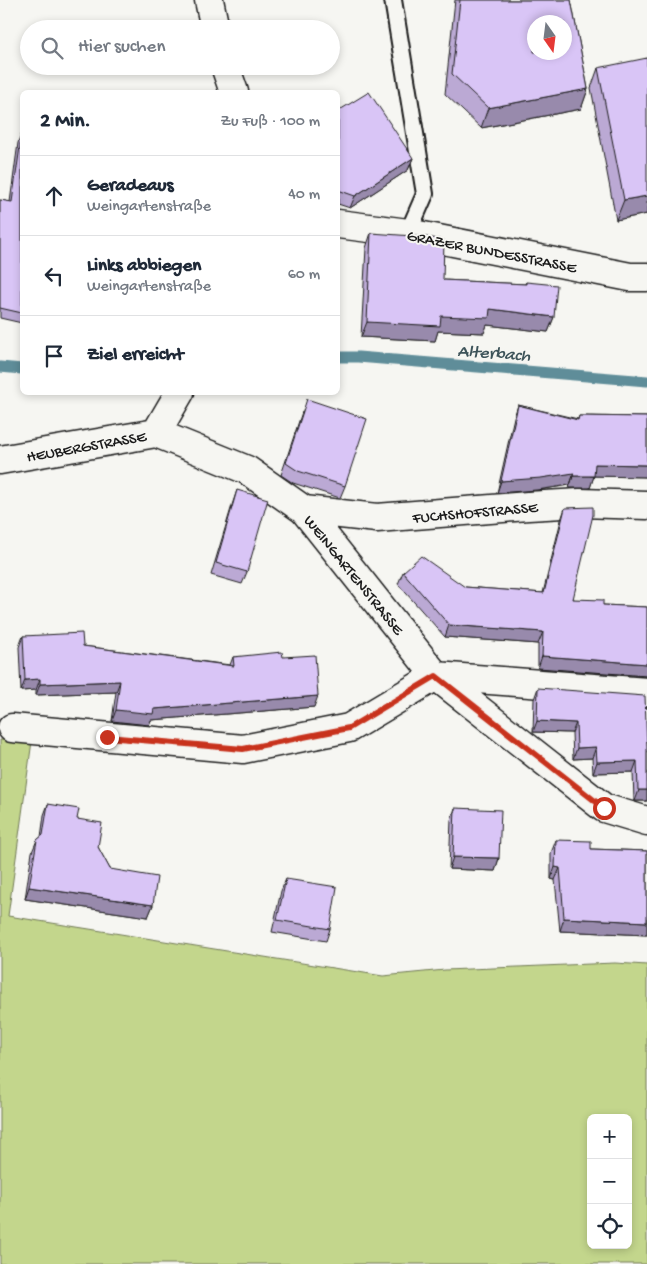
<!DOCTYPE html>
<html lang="de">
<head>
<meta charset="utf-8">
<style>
	body { margin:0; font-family:"Gochi Hand",sans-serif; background:#f2f2f3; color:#1f2937 }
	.controls { position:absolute; right:15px; bottom:15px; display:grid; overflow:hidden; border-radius:8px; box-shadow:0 2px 8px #0003 }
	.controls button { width:45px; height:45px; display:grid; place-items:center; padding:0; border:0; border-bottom:1px solid #e0e1e3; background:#fff; color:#1f2937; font:25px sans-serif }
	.compass { position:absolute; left:527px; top:15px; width:45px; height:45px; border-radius:50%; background:#fff; box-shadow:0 2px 8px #0003; rotate:166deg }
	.stop { position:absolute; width:15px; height:15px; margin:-11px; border:4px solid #c8321e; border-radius:50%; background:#fff }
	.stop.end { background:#c8321e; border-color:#fff; box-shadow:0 1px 5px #0008 }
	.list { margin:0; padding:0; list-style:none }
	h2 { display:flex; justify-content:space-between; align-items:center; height:65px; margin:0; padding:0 20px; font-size:21px }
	h2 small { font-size:16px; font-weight:400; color:#747a83 }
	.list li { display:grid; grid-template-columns:32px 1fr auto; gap:15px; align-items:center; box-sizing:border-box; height:80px; padding:0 20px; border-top:1px solid #e0e1e3 }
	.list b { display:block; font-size:19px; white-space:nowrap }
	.list p { margin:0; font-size:16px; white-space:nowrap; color:#747a83 }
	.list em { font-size:16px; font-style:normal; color:#747a83 }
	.icon { flex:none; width:28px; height:28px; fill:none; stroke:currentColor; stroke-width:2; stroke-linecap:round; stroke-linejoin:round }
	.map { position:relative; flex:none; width:647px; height:1264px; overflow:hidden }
	.search { position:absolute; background:#fff; box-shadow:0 2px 8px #0003; left:20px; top:20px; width:320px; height:55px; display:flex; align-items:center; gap:12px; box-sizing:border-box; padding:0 18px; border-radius:28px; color:#747a83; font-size:19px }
	.panel { position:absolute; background:#fff; box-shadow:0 2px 8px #0003; left:20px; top:90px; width:320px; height:305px; border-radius:8px }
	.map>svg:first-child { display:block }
</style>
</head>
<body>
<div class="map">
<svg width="647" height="1264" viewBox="0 0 647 1264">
	<rect width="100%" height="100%" fill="#f6f6f2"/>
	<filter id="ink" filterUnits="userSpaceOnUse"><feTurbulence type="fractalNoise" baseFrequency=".02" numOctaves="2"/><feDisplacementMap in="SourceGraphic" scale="10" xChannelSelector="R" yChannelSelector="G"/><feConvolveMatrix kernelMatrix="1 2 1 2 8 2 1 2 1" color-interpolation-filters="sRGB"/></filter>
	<g filter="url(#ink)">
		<!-- green -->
		<path fill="#c3d68c" stroke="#707954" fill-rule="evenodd" d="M0 740 32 741 8 916 383 976 445 970 615 963 647 965V1264H0ZM591 1118H628V1245H591Z"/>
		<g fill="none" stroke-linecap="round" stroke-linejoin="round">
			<!-- stream -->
			<path stroke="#5f8d99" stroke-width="11" d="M338 357H358L647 381
				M0 367 22 369"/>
			<defs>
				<path id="lane" d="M393 0 425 194 408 233"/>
				<path id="street" d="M209 0 215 29
					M225 66 234 92
					M338 224 408 233 630 277H647
					M156 433 247 470 304 510 436 676 604 808 647 821
					M0 460 156 433 180 392
					M304 510 377 518 528 506 580 503 647 505
					M436 676 647 692
					M12 728 243 749 349 728 436 676"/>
			</defs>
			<!-- lane casing -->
			<use href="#lane" stroke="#1c1c1c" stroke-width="20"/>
			<!-- street casing -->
			<use href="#street" stroke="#1c1c1c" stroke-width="31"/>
			<!-- lane -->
			<use href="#lane" stroke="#f6f6f2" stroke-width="16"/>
			<!-- street -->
			<use href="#street" stroke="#f6f6f2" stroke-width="28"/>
		</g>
		<!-- wall -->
		<path fill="#bba9d4" stroke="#1c1c1c" d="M455 0H571L588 89 581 109 481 128 445 94Z
			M598 68 647 214 616 220 591 88Z
			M338 111 413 158 408 170 350 208 338 204Z
			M22 133V323L0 318V200L10 202 18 143Z
			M371 233 443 280 525 284 526 282 554 317 548 332 487 325 484 333 438 331 435 341 361 337 366 248Z
			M518 405 578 419 579 416 647 417V477L594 476 590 488H569L570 485 537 490 497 493 514 417Z
			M302 412 345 486 340 498 293 483 281 475Z
			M237 490 247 572 242 584 211 575 233 502Z
			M565 508 573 599 603 605 647 607V676L538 668V644L445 637 398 584 403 572 465 587 543 593 561 520Z
			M23 636 83 646 230 665 233 657H283L314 707 151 720 149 725 112 721 116 692 36 695V690L21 691 19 647Z
			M538 688 647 750V801H634L633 772 593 773 592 758 573 759 572 733 533 732 534 699Z
			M48 804 77 819 98 847 110 869 153 905 148 917 25 899 32 852 37 840 41 837 44 815Z
			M455 808 499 858 495 871 449 869 451 820Z
			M556 840 591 849 647 851V935L560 931 555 880 551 879V853Z
			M286 879 330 929 326 941 272 932 281 891Z"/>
		<!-- shaded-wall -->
		<path fill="#988aac" stroke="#1c1c1c" d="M588 89 581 109 481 128 488 108Z
			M413 158 408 170 350 208 355 196Z
			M647 196V214L616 220 624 200Z
			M490 309 554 317 548 332 487 325 484 333 438 331 435 341 361 337 367 322 441 316Z
			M595 464 647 465V477L590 476Z
			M574 473 570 485 537 490 497 493 501 481Z
			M573 476H594L590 488H569Z
			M449 625 543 632 538 644 445 637Z
			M542 656 647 664V676L538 668Z
			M40 679 36 690 21 691 25 680Z
			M120 681 116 692 36 695 40 684Z
			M318 696 314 707 151 720 149 725 112 721 116 710 154 709Z
			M537 721 576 723 572 733 533 732Z
			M596 747 592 758 573 759 577 748Z
			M637 761 633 772 593 773 597 762Z
			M639 790H647V801H635Z
			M453 857 499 858 495 871 449 869Z
			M555 867 560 868 555 880 551 879Z
			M29 887 153 905 148 917 25 899Z
			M564 918 647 922V935L560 931Z"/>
		<!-- building -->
		<path fill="#d9c5f6" stroke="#1c1c1c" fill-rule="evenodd" d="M460 0H571L588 89 488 108 452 74ZM534 22H564V52H534Z
			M647 58V196L624 200 598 68Z
			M369 92 413 158 355 196 338 190V111Z
			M22 133V313L0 308V200L12 202Z
			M371 233 427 237 444 240 443 280 526 284V282L557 285 554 317 490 309 489 318 441 316 440 326 367 322Z
			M307 399 367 419 345 486 298 471 286 463Z
			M518 405 578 420 579 416 647 417V465L595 464 594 476H573L574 473 541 478 501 481Z
			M237 490 268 499 247 572 216 563Z
			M593 507V515L573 599 603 600V605L647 607V664L542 656 543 632 449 625 403 572 421 556 465 587 544 593 565 508Z
			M82 633 83 646 234 666 233 657 282 652 283 657 315 655 318 696 154 709 153 714 116 710 120 681 40 684V679L25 680 23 636Z
			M538 688 645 696 647 750V790H638L637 761 597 762 596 747 577 748 576 723 537 721Z
			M48 804 79 809 77 819 102 823 98 847 110 869 157 877 153 905 29 887 37 840 43 835Z
			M455 808 501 810 499 858 453 857Z
			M556 840 591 841V849L647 851V922L564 918 560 868 555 867Z
			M286 879 337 887 330 929 277 920Z"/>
	</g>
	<g fill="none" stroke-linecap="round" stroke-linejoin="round" filter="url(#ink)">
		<!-- route -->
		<path stroke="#c8321e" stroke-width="6" d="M107 737 243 749 349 728 436 676 604 808"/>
	</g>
	<g text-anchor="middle" stroke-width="4" stroke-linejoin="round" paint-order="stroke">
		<!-- street labels -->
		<g font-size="16" fill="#1c1c1c" stroke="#f6f6f2">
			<text transform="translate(492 250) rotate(11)" y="6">GRAZER BUNDESSTRASSE</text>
			<text transform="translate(86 445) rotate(-10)" y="6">HEUBERGSTRASSE</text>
			<text transform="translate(475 511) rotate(-5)" y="6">FUCHSHOFSTRASSE</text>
			<text transform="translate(355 574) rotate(51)" y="6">WEINGARTENSTRASSE</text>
		</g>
		<!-- water labels -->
		<g font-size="18" font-style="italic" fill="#3e545a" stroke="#f6f6f2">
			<text transform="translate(494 352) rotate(4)" y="6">Alterbach</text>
		</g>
	</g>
</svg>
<div class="controls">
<button>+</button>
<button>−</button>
<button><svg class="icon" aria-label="locate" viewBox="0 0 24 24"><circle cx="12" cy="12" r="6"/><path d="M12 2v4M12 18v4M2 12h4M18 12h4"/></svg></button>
</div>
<svg class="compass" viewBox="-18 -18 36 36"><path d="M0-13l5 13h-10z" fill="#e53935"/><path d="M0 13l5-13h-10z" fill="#747a83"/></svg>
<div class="stop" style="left:604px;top:808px"></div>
<div class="stop end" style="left:107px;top:737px"></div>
<div class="search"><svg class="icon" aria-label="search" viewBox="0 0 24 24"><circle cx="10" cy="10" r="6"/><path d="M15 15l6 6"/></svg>Hier suchen</div>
<section class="panel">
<h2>2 Min.<small>Zu Fuß · 100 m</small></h2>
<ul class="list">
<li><svg class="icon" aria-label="ahead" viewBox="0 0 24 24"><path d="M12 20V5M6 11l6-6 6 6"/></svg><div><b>Geradeaus</b><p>Weingartenstraße</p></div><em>40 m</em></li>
<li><svg class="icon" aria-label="left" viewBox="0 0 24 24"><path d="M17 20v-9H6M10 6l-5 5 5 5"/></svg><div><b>Links abbiegen</b><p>Weingartenstraße</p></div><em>60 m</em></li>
<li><svg class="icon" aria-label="arrive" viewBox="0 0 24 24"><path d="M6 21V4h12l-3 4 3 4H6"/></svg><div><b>Ziel erreicht</b></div></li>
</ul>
</section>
</div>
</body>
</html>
